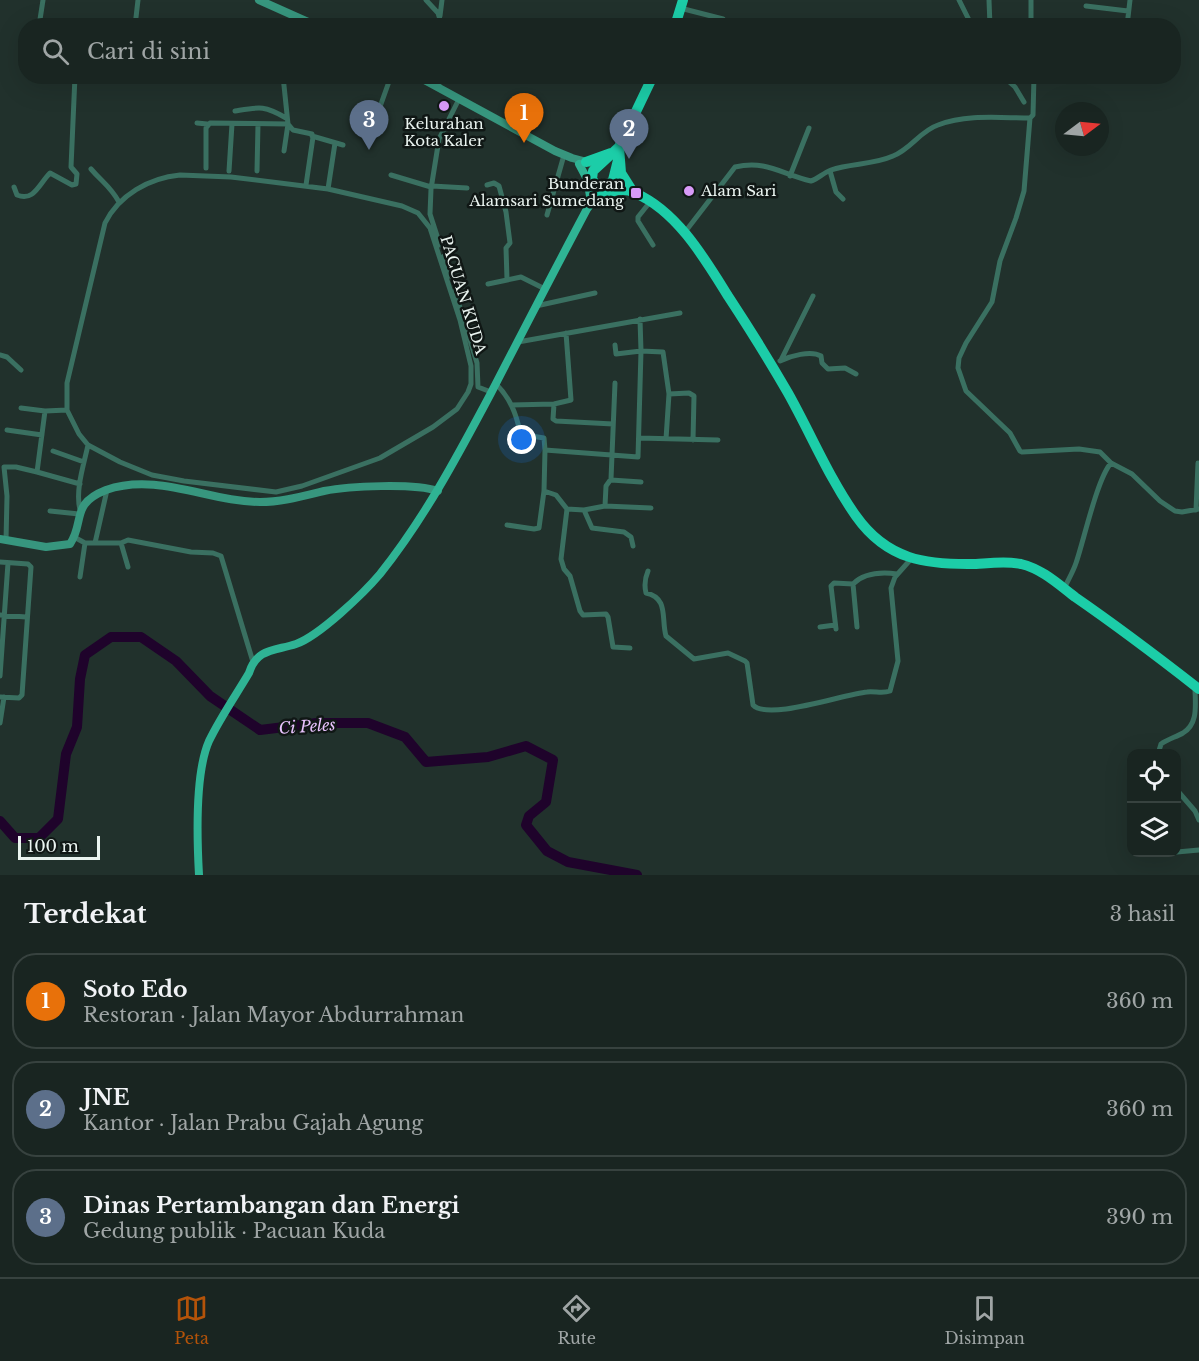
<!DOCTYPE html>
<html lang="id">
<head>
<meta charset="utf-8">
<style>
	body { margin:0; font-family:"Libre Baskerville",serif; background:#222d2a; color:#f1f3f6 }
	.controls { position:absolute; right:18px; bottom:18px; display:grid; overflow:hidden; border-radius:12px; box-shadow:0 6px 24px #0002 }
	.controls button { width:54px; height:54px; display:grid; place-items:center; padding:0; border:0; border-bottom:2px solid #37423f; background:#192521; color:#f1f3f6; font:30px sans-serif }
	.compass { position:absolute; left:1055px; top:102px; width:54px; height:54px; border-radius:50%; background:#192521; box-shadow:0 6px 24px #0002; rotate:74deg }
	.scale { position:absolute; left:18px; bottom:15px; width:82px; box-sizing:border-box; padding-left:6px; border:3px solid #eaf4f0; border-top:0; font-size:16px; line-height:21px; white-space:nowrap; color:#eaf4f0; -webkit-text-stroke:4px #101715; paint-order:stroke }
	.you { position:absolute; left:522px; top:440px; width:21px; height:21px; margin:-15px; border:4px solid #fff; border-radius:50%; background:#1a73e8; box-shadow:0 0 0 9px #1a73e833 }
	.badge { display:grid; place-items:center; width:39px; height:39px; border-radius:50%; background:#b45309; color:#fff; font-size:20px; font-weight:700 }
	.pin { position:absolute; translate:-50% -50px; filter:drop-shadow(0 2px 3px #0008) }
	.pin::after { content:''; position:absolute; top:32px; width:21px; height:18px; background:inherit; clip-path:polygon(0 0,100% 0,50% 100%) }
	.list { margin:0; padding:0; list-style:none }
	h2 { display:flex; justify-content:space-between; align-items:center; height:78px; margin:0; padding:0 24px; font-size:26px }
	h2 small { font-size:20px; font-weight:400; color:#9fa5a5 }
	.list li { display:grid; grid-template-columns:39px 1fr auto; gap:18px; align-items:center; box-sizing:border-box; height:96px; margin:0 12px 12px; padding:0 12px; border:2px solid #37423f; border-radius:24px }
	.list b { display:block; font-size:22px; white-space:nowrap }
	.list p { margin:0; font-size:20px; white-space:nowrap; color:#9fa5a5 }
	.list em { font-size:20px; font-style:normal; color:#9fa5a5 }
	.icon { flex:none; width:33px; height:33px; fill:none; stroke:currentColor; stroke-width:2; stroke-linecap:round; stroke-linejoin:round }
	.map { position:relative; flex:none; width:1199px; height:875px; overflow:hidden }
	.search { position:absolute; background:#192521; box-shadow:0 6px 24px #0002; left:18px; right:18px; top:18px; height:66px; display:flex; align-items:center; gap:15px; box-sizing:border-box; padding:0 21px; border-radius:24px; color:#9fa5a5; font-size:22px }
	.sheet { height:402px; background:#192521 }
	nav { display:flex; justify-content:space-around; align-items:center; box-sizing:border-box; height:84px; border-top:2px solid #37423f; background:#192521; font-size:16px; color:#9fa5a5 }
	nav a { display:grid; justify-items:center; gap:3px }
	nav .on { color:#b45309 }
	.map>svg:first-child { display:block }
</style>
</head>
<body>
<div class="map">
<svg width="1199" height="875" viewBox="0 0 1199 875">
	<rect width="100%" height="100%" fill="#21312c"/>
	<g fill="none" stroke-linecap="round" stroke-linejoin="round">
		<!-- river -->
		<path stroke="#1f032b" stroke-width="10" d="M0 821 15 838H39L58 819 66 754 77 727 80 679 85 655 111 637H141L176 661 210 696 260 730 317 723H368L405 737 426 762 488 757 526 746 553 760 546 802 529 816 526 825 547 851 568 862 637 875"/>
		<!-- street -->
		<path stroke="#3a7061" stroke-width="5" d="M426 0 438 13 442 26
			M959 0 972 26
			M989 0 990 26
			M1086 6 1128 11
			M680 8 723 19
			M440 16 442 0
			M39 26 43 0
			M135 26 138 0
			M1031 26V0
			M1127 26 1130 0
			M283 76 288 124 293 130 312 134 313 137 306 185
			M984 76 995 80 1006 79 1015 87 1024 102
			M1034 76 1033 115 1030 118 1024 191 1016 218 1000 261 992 302 966 343 959 358 958 368 966 391 1010 433 1020 451 1022 452 1079 449 1100 452 1111 463
			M438 86 442 76
			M235 111C259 107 264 105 286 118
			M376 118 391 76
			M197 123 207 124
			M312 136 343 145
			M206 168V128L210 123 288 124 284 151
			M91 169C103 183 110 186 119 202
			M229 171 232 124
			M257 171 258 124
			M830 171 836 192 843 199
			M180 175 231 177 328 189 402 206 418 213 430 228 460 320 471 366V384L468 392 457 409 433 427 380 458 302 486 276 492 184 481 152 475 120 462 88 445 79 434 67 410V383L105 223C119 195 149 178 180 175Z
			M391 175 431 187
			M790 176 809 128
			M487 185 494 183 499 186 506 212 510 243 506 248 507 279
			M432 186 467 188
			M14 187 17 195C34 202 39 184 50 173L72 185 76 184 77 174 71 167 75 76
			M328 189 335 143
			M650 202 638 217V221L653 245
			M547 215 564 155
			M685 232 735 167C767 160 781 174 811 181 818 179 823 173 831 170 851 163 873 165 893 156 911 149 920 131 938 125 967 114 1000 118 1030 118
			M440 245 430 214 431 189 439 139 459 99
			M444 256 450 276
			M488 284 521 277 545 289
			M455 291 477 363 478 387 491 392
			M536 306 595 293
			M518 342 680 313
			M615 345 616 354 641 351 663 352 669 394 666 439
			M0 355 7 357 21 370
			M781 360 813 296
			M780 361C790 356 811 350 821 356L822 363 828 369 845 368 856 374
			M615 383 611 479 606 486 605 506 651 508
			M496 384C510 398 516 413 520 432L525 435 544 438 545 450 544 491 556 495 567 509 584 510 605 506
			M669 394 689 393 694 396 693 440
			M554 404 553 419 556 421 613 424
			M511 405 554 404 571 400 566 333
			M21 408 45 411
			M67 410 45 411 37 472 80 484
			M7 430 42 435
			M639 438 718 440
			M545 450 638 457 641 351 640 319
			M53 451 84 462
			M611 480 641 482
			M567 509 561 559 564 569 570 576 580 611 583 615 606 614 608 617 613 647 630 648
			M80 510C75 490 84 464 88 445
			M584 510 592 528 624 532 631 537 633 546
			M1196 510 1198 463
			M50 511 79 514
			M507 525 534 529 539 528 544 491
			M74 537 85 543 80 577
			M6 541 7 496 4 467H16L37 472
			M85 543H121L128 567
			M95 543 107 490
			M121 543 128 540 191 552 213 553 221 556 253 662
			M0 562 28 564 31 567 22 695 19 698 0 697
			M648 571C645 578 644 585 646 593 669 598 661 619 666 636L694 659 728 653 745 661 747 663 753 705C768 721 844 694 867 692 875 691 883 694 890 691L898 661 891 588 895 577 911 559
			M1064 589C1068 580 1073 572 1076 563 1084 540 1097 479 1111 463L1132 474 1160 501 1175 511 1182 512 1199 509
			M0 615 26 617
			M820 627 835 625
			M857 627 853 584C865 572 882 572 897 574
			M836 629 831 586 834 583 853 584
			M0 676 8 563
			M0 723 4 697
			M1158 754 1161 744C1168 739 1176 737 1183 733 1199 723 1195 704 1195 687
			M1176 789 1195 811 1199 820
			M1177 852 1199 850"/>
		<!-- secondary -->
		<path stroke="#37967e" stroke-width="8" d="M259 0 317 26
			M417 76 555 151 572 158 591 163
			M0 539 46 547 70 544C85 522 70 504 106 490 157 472 210 502 260 502 282 502 303 496 324 491 349 486 414 483 438 491"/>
		<!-- primary -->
		<path stroke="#2fb394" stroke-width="8" d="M579 164 587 179 590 196
			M199 875C197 839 195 773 209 741 220 718 236 695 249 673 257 648 275 651 296 644 319 636 364 593 380 574 424 519 457 457 490 395 522 333 554 271 587 209L596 197"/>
		<!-- highway -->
		<path stroke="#1ccda8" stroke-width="10" d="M675 26 683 0
			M619 147 621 173 633 192
			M586 162 611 153
			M607 187 613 180 618 160
			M616 188 596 185 592 179 593 171 619 147 653 76
			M593 201C604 193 621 186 635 193 677 211 705 259 728 296 749 328 769 360 788 393 811 434 829 478 856 516 887 560 926 565 976 564 991 563 1007 561 1021 564 1042 569 1058 584 1075 597 1117 626 1158 657 1199 689"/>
	</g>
	<!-- markers -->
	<g fill="#d89af8" stroke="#101715" stroke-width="2">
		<circle cx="444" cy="106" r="6"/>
		<circle cx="689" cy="191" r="6"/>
		<rect x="630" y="187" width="12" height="12" rx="3"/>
	</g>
	<g text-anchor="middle" stroke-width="5" stroke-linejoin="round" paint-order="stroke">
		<!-- poi labels -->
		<g font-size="15" fill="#eaf4f0" stroke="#101715">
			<text x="444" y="129">Kelurahan<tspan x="444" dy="17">Kota Kaler</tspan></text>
			<text x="624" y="189" text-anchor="end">Bunderan<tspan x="624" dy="17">Alamsari Sumedang</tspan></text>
			<text x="701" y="196" text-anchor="start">Alam Sari</text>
		</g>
		<!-- street labels -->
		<g font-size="15" fill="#eaf4f0" stroke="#101715">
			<text transform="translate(463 295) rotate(73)" y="5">PACUAN KUDA</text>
		</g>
		<!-- water labels -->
		<g font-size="16" font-style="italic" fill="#e9c3fe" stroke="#101715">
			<text transform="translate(307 726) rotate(-4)" y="6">Ci Peles</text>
		</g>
	</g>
</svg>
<div class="controls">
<button><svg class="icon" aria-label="locate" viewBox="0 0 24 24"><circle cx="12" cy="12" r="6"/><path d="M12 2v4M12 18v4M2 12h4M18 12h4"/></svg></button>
<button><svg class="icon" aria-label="layers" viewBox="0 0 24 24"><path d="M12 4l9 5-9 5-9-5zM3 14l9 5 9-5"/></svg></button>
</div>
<svg class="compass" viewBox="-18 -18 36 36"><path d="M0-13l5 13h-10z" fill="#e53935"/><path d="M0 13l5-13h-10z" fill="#9fa5a5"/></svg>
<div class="scale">100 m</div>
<div class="you"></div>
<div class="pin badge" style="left:524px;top:143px;background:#e8710a">1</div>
<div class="pin badge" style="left:629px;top:159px;background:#5c6f8a">2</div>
<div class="pin badge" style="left:369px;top:150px;background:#5c6f8a">3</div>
<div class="search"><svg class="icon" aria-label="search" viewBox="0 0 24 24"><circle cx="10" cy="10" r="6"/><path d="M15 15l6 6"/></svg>Cari di sini</div>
</div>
<section class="sheet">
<h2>Terdekat<small>3 hasil</small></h2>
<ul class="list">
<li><span class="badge" style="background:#e8710a">1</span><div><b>Soto Edo</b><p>Restoran · Jalan Mayor Abdurrahman</p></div><em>360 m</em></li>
<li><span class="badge" style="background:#5c6f8a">2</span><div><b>JNE</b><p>Kantor · Jalan Prabu Gajah Agung</p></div><em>360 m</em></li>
<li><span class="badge" style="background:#5c6f8a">3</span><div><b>Dinas Pertambangan dan Energi</b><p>Gedung publik · Pacuan Kuda</p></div><em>390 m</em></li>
</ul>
</section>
<nav>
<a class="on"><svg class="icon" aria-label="map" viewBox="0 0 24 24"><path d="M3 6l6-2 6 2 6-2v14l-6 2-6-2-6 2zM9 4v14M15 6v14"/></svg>Peta</a>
<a><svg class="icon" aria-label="directions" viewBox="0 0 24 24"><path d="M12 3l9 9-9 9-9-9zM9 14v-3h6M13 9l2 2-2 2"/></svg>Rute</a>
<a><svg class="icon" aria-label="saved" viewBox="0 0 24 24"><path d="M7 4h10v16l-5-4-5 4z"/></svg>Disimpan</a>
</nav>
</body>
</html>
